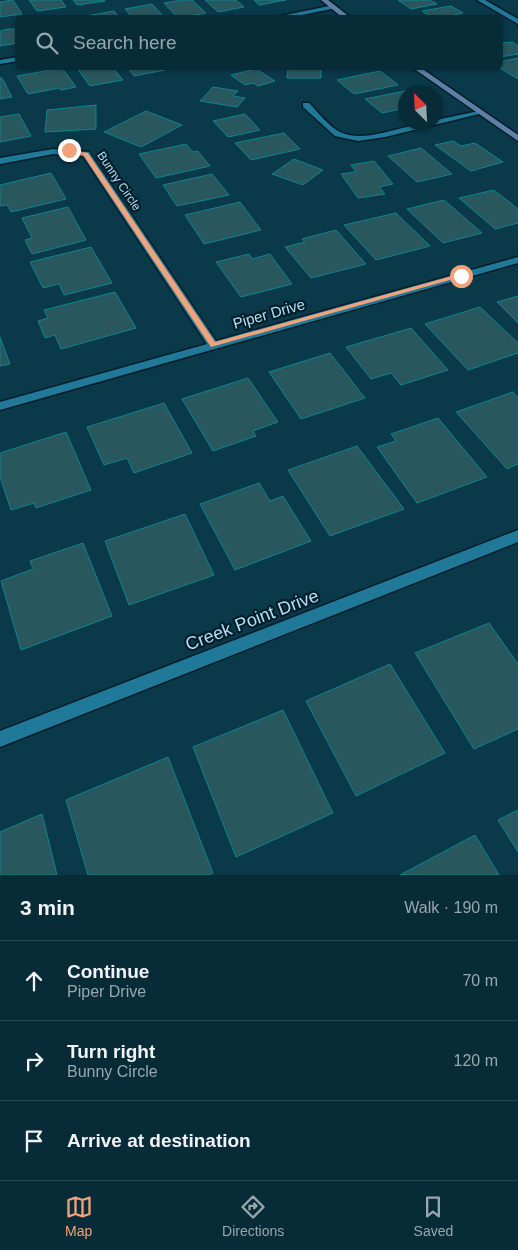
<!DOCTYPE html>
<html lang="en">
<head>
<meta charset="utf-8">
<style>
	body { margin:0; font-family:Arial,sans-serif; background:#163743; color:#f1f3f6 }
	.compass { position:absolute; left:398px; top:85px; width:45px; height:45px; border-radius:50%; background:#082b38; box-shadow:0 1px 4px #0004; rotate:336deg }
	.stop { position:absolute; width:15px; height:15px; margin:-11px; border:4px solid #f0a27b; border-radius:50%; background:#fff }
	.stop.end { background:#f0a27b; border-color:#fff; box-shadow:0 1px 5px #0008 }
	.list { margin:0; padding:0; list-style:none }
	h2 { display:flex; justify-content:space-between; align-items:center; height:65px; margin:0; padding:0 20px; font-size:21px }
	h2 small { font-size:16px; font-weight:400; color:#98a7ae }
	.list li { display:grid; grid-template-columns:32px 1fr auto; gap:15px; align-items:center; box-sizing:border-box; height:80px; padding:0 20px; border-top:1px solid #294753 }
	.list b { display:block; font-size:19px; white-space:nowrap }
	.list p { margin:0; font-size:16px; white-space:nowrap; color:#98a7ae }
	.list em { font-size:16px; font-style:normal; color:#98a7ae }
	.icon { flex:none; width:28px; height:28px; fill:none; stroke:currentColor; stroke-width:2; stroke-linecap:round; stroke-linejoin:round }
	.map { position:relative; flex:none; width:518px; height:875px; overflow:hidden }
	.search { position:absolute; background:#082b38; box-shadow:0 1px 4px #0004; left:15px; right:15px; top:15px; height:55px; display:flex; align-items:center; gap:12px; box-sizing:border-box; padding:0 18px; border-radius:8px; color:#98a7ae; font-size:19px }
	.sheet { height:305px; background:#082b38 }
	nav { display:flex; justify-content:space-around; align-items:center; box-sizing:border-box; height:70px; border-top:1px solid #294753; background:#082b38; font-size:14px; color:#98a7ae }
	nav a { display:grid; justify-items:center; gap:2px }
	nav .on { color:#f0a27b }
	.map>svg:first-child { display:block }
</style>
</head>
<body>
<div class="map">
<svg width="518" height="875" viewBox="0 0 518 875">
	<rect width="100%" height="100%" fill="#0a394a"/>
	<!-- building -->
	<path fill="#29575e" stroke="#0d8491" d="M13 0 22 14 0 17V2Z
		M29 0H61L66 7 37 11Z
		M73 0H104L105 1 77 5Z
		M183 0H192L206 13 178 18 164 3Z
		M205 0H236L244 7 218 12Z
		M254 0H286L259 5Z
		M398 0H430L437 4 411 9Z
		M152 4 165 18H133L125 9Z
		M451 6 463 13 454 15 458 18H432L422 11Z
		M114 11 119 18H87L86 16Z
		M8 29H18V43L0 46V31Z
		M513 42 518 46V54L500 57V43Z
		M518 58V79L500 68V62Z
		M62 68 76 87 61 90 59 88 28 94 17 76Z
		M77 68H113L123 80 90 86Z
		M128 68H163L165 70 134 76Z
		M288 68H321V78H287Z
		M256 69 275 81 258 86 253 83 245 85 231 75Z
		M380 71 398 85 354 94 337 80Z
		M0 78H2L12 97 0 99Z
		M213 87 238 91 233 96 245 98 237 107 200 101Z
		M405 91 408 92H406V108L382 113 365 99Z
		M96 105V129L45 132 47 110Z
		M146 111 182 125 141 147 104 132Z
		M19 114 31 136 0 142V117Z
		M245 114 260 130 228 137 213 121Z
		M284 133 300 149 251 160 235 143Z
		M453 141 461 146 475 143 503 162 471 171 435 145Z
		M186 144 193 152 198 151 210 166 156 178 139 154Z
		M421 148 452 174 417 182 388 156Z
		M294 159 323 170 303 185 272 174Z
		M374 161 393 184 379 187 385 194 358 198 341 174 356 172 351 165Z
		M51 173 66 199 11 212 7 205 0 206V185Z
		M212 174 229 195 177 206 163 185Z
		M494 190 518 209V223L495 229 459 198Z
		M444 200 482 233 443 243 407 209Z
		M240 202 261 230 204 244 185 215Z
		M68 207 86 240 32 254 25 240 32 238 22 218Z
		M396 213 430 246 376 260 344 225Z
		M336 230 366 264 311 278 285 247 305 242 302 239Z
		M91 247 112 283 64 295 59 284 43 288 30 262Z
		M249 254 252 259 270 254 292 284 241 297 216 262Z
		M115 292 136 328 61 349 55 335 45 338 38 321 48 318 44 310Z
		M518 296V323L497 302Z
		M480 307 518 343V353L468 370 425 324Z
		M411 328 448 370 401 385 391 373 371 379 346 347Z
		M0 337 10 364 0 366Z
		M330 353 365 398 301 419 269 372Z
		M248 378 278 422 253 431 256 436 213 451 182 399Z
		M513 392 518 398V464L507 469 456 412Z
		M164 403 192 453 134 473 127 458 104 465 87 427Z
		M438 418 487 477 417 503 377 447 396 441 391 434Z
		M66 432 91 490 36 508 34 503 11 510 0 477V453Z
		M357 446 404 509 330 536 288 470Z
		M259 483 270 501 283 496 311 541 235 570 200 504Z
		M185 514 214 575 129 605 105 541Z
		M83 543 112 616 21 650 1 581 33 569 30 561Z
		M489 623 518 664V729L474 749 415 653Z
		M390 664 445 753 356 796 306 701Z
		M283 710 333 813 236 857 193 747Z
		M168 757 213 873 209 875H88L66 800Z
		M518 810V852L498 820Z
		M42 814 57 875H0V832Z
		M475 835 499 875H400Z"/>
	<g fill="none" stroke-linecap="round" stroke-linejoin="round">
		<defs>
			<path id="street" d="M477 0H485L518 19V24Z
				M334 5 337 7 336 8 287 18H271Z
				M18 57V61L0 64V60Z
				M303 103H309C319 113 328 126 340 132 366 145 408 122 436 122V120L479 111 483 113 385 137 358 141 335 136 303 107Z
				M53 149 89 152 216 341 518 257V263L0 410V402L207 344 83 156 53 154 0 164V158Z
				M518 530V542L0 747V731Z"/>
			<path id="secondary" d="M321 0H328L351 18H343Z
				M413 68H421L518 135V141Z"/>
		</defs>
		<!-- street casing -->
		<use href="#street" stroke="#041e29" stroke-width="3"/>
		<!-- secondary casing -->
		<use href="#secondary" stroke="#041e29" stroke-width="3"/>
		<!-- street -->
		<use href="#street" fill="#207999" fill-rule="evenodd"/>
		<!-- secondary -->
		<use href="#secondary" fill="#5f7fa6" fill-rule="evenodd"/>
	</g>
	<!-- route -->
	<path fill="#f0a27b" d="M67 149 88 153 215 342 459 274 464 276 211 347 84 156 67 152Z"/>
	<g text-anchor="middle" stroke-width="4.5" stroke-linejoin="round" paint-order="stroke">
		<!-- far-street labels -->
		<g font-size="12" fill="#b8def0" stroke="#001f2c">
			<text transform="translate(119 181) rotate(56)" y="4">Bunny Circle</text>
		</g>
		<!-- street labels -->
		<g font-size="15" fill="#b8def0" stroke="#001f2c">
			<text transform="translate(269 314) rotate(-16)" y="5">Piper Drive</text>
		</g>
		<!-- near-street labels -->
		<g font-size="18" fill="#b8def0" stroke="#001f2c">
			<text transform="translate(252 620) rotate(-21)" y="6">Creek Point Drive</text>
		</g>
	</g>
</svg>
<svg class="compass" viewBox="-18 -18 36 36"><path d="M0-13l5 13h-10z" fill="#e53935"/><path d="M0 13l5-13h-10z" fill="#98a7ae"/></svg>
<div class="stop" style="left:461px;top:276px"></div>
<div class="stop end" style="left:69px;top:150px"></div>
<div class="search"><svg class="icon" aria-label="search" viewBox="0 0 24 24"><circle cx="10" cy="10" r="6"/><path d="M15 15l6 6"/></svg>Search here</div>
</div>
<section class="sheet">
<h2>3 min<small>Walk · 190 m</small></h2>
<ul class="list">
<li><svg class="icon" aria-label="ahead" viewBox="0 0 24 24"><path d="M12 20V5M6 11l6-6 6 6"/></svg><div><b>Continue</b><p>Piper Drive</p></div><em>70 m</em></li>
<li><svg class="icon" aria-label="right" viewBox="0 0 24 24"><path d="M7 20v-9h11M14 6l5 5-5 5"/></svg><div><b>Turn right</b><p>Bunny Circle</p></div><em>120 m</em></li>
<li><svg class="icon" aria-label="arrive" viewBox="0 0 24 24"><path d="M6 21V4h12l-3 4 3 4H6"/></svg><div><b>Arrive at destination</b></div></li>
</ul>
</section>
<nav>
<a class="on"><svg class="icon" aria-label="map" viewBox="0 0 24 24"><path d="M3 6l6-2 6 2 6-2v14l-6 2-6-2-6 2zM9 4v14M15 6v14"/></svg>Map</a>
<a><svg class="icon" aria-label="directions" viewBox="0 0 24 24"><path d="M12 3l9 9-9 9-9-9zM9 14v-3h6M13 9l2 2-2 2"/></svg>Directions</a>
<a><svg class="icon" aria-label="saved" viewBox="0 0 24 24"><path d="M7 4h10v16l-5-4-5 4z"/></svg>Saved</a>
</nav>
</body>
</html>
